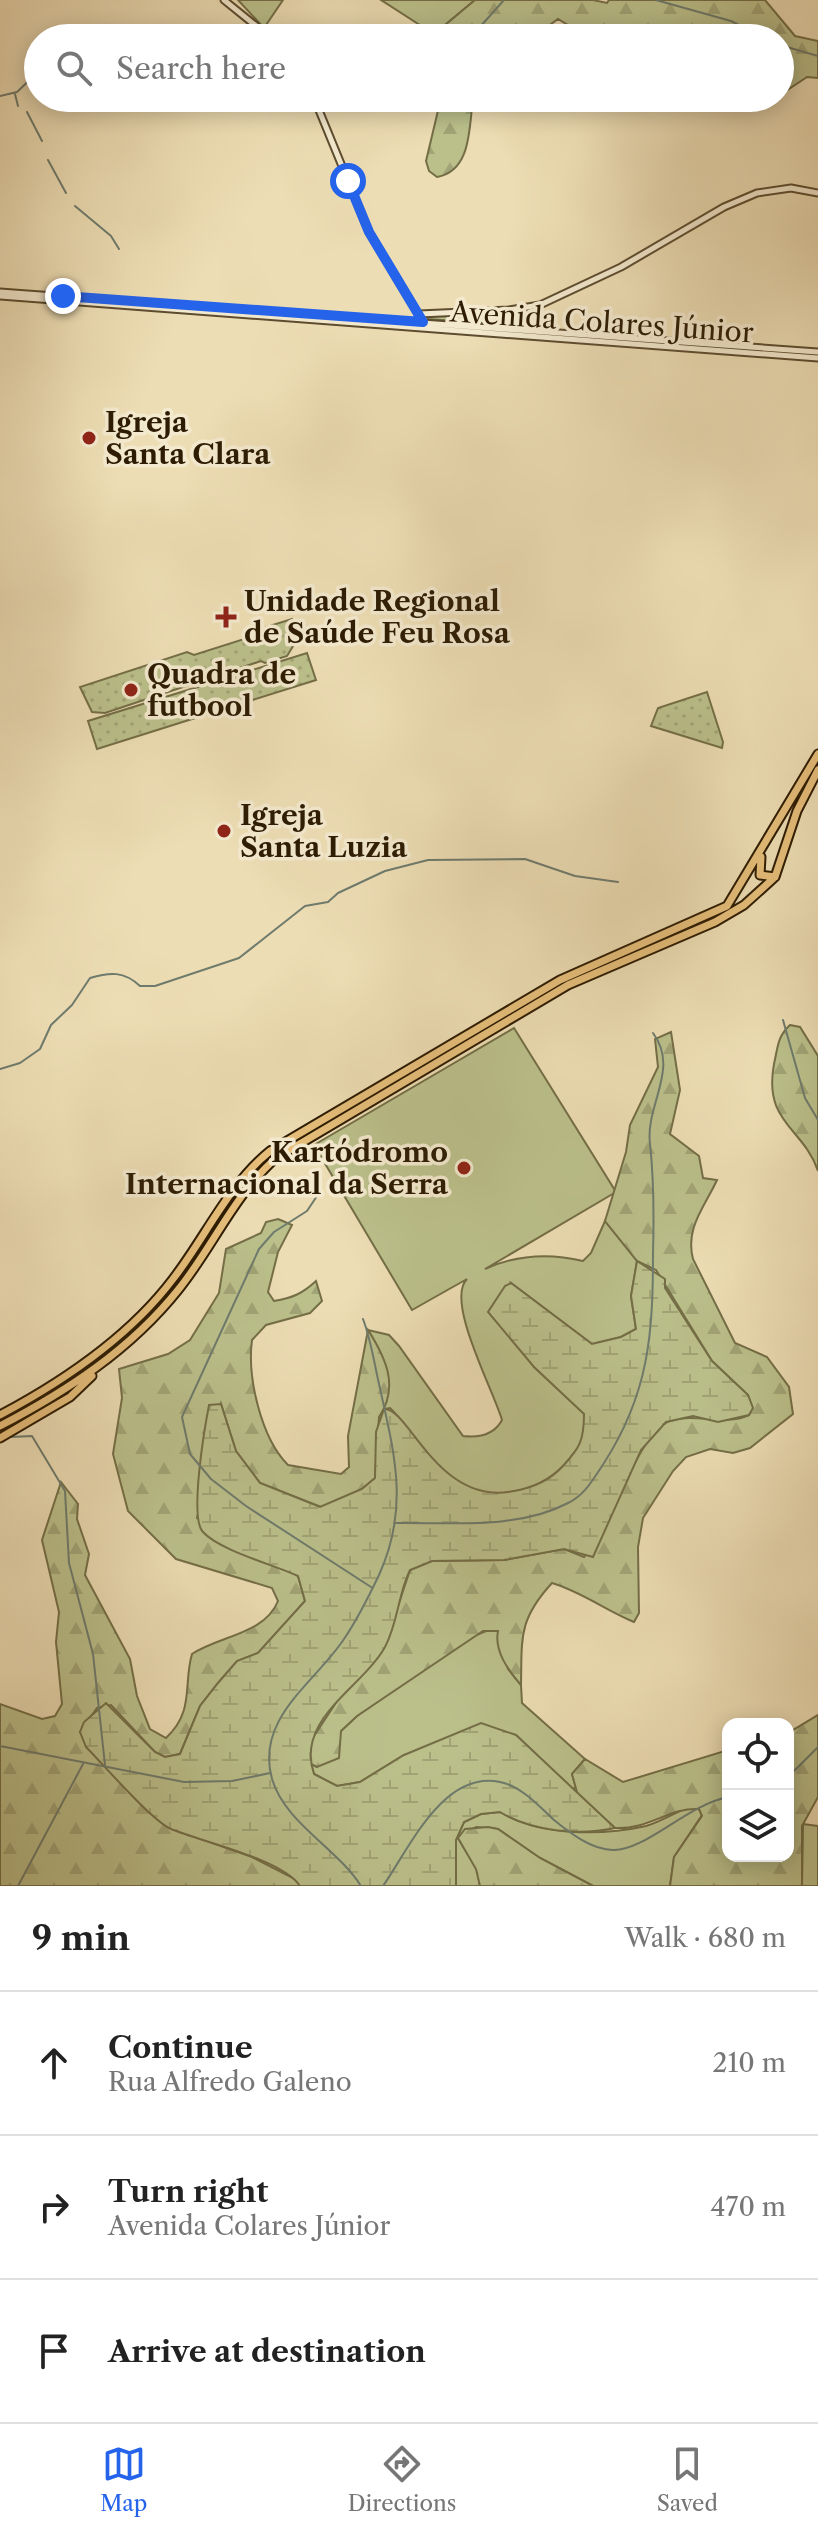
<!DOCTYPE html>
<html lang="en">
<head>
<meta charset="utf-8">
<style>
	body { margin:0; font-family:"Libre Caslon Text",serif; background:#f6f6f6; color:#222 }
	.controls { position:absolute; right:24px; bottom:24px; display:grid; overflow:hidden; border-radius:16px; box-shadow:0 4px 20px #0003 }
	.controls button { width:72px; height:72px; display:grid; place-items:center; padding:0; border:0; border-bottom:2px solid #e0e0e0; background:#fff; color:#222; font:40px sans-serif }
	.stop { position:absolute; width:24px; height:24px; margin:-18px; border:6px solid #2563eb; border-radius:50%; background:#fff }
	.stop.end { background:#2563eb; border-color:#fff; box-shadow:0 2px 8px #0008 }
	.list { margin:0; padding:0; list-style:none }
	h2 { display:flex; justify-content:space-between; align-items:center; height:104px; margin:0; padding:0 32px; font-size:34px }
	h2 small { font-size:26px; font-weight:400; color:#767676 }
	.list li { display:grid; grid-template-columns:52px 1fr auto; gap:24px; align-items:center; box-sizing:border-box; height:144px; padding:0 32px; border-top:2px solid #e0e0e0 }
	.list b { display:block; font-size:30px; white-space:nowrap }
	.list p { margin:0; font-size:26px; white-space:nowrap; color:#767676 }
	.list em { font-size:26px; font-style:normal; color:#767676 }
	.icon { flex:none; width:44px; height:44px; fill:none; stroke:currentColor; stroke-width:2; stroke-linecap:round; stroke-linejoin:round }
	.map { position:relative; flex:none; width:818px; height:1886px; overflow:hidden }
	.search { position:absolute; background:#fff; box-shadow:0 4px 20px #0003; left:24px; right:24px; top:24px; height:88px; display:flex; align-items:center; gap:20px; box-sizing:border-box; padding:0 28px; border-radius:44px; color:#767676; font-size:30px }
	.sheet { height:536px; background:#fff }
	nav { display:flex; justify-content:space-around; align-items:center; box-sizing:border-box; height:112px; border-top:2px solid #e0e0e0; background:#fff; font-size:22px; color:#767676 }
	nav a { display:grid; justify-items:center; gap:4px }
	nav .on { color:#2563eb }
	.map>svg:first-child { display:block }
</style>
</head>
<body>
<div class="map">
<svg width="818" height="1886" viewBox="0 0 818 1886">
	<defs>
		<pattern id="forest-firs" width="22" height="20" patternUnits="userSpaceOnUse" patternTransform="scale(2)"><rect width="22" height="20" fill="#bbc08b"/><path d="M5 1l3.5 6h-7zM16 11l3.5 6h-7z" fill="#a1a476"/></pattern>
		<pattern id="wetland-marsh" width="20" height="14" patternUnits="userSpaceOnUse" patternTransform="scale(2)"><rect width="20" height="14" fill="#bbc08b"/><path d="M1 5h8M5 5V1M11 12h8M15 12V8" fill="none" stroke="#a1a476"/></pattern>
		<pattern id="park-dots" width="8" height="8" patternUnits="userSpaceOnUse" patternTransform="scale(2)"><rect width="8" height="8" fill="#bbc08b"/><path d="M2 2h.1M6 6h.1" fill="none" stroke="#a1a476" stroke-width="1.8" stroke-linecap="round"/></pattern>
	</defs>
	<rect width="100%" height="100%" fill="#edddb4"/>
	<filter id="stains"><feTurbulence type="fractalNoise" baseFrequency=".0025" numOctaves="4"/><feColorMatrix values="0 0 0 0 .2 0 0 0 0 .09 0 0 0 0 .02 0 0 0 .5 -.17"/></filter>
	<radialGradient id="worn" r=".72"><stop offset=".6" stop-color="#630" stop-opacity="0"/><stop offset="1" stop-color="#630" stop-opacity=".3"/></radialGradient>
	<!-- grass -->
	<path fill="#bbc08b" stroke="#746e47" stroke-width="2" d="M238 0H283L264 28Z
		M381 0H475L445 25 426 29Z
		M514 1028 616 1192 485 1269C516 1255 550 1253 583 1261L591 1253 605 1221 637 1261 631 1296 636 1329 621 1337 592 1344 511 1283 534 1367 584 1413C584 1421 586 1431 584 1438 582 1445 574 1452 570 1458 543 1492 494 1504 455 1482 426 1465 413 1430 390 1408L384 1409C389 1371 388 1362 368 1330L389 1335 399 1346 463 1436C480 1438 494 1435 502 1420 493 1389 445 1301 467 1279L412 1310 314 1145Z
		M491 1629 498 1631 508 1669 521 1685 522 1703 585 1759 572 1774 576 1788 571 1789 516 1735 404 1755 360 1782 337 1786 314 1774 311 1764 317 1767 341 1731 357 1716 469 1638Z
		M686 1808 699 1809 702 1815 674 1857 670 1886H593L540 1858 498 1829 476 1827 458 1838 477 1869 480 1886H456V1840L464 1822 481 1814 500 1812C539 1836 601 1836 646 1826 659 1822 673 1814 686 1808Z
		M803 1824 818 1826V1886H802Z"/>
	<!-- forest -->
	<path fill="url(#forest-firs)" stroke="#746e47" stroke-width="2" d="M475 0H593L607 3 609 0H765L795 36 818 41V78L807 77 780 95V38H578L571 27 558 19 532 38H418L426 29 445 25Z
		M441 98H473C469 126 472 171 437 177L429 171 426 161Z
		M790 1025 800 1027 818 1056V1171C803 1127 763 1123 774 1064 778 1047 777 1037 790 1025Z
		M671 1032 680 1090 670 1134 699 1156 703 1178 717 1180C704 1208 685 1228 693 1259L735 1343 767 1357 789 1387 793 1414 750 1448 733 1453 710 1449 686 1457 673 1471 643 1518 638 1547 639 1613 634 1622C605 1610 582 1592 552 1583 518 1620 522 1638 521 1685 508 1670 494 1651 498 1631H483L357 1716 341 1731 339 1758 317 1767 311 1764 308 1755 312 1739 396 1612 410 1570 432 1561 504 1560 564 1549 584 1557C611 1527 638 1432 670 1421 697 1412 722 1427 749 1415L752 1409 748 1395 712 1361 656 1270 637 1261 605 1221 626 1152 630 1125 658 1067 655 1039Z
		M278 1219 292 1225 278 1252 268 1292 274 1301C292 1298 302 1294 316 1281L322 1301 310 1313 266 1325 252 1340C247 1377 261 1438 288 1465L341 1474 349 1467 348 1436 368 1330C385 1357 400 1386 379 1417L375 1478 362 1489 321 1507 260 1483 236 1451 221 1404 197 1518 298 1576 305 1601 258 1653 237 1661 218 1683 200 1706 180 1754 165 1757 155 1752 111 1705 97 1708 80 1732 167 1827 252 1857 295 1879 300 1886H0V1704L42 1719 55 1716 62 1704 56 1642 59 1612 42 1540 61 1482 78 1504 77 1519 89 1554 85 1575 130 1659 137 1696 150 1729 166 1738C195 1711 183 1684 192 1654 219 1636 265 1634 278 1601L272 1588 176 1559 128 1511 113 1454 122 1398 119 1369 168 1354 190 1340 219 1293 226 1249 261 1233 266 1222Z
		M818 1715V1797L802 1826V1886H670L674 1857 702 1816 699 1809C670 1807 648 1830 615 1828L578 1796 572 1774 585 1759 623 1782 728 1750V1856H788V1733Z
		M488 1827 498 1829 540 1858 593 1886H480L476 1869 458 1838 465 1829Z"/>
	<!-- wetland -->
	<path fill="url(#wetland-marsh)" stroke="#746e47" stroke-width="2" d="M637 1261 665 1279V1288L712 1361 748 1395 753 1408 749 1415 718 1422 693 1416 666 1422 641 1450 593 1557 564 1549 504 1560 432 1561 410 1570C398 1594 398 1623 385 1647 362 1688 295 1719 314 1774L337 1786 360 1782 404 1755 481 1723 516 1735 615 1828C578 1836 532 1831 500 1812L481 1814 464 1822 456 1840V1886H300C282 1859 202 1842 171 1829 151 1820 104 1765 86 1747L80 1732 84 1722 106 1703 155 1752 165 1757 180 1754 200 1706 218 1683 237 1661 258 1653 305 1601 298 1576C274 1565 219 1550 203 1532 189 1518 205 1426 209 1405L221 1404 236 1451 260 1483 320 1507 362 1489 375 1478 376 1432 384 1409C409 1407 438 1507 514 1491 531 1488 549 1481 562 1467 580 1448 584 1440 584 1414L534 1367 488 1312 505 1286 511 1283 592 1344 621 1337 636 1329 631 1296Z"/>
	<!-- park -->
	<path fill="url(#park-dots)" stroke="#746e47" stroke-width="2" d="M509 313V325L428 319V316Z
		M292 619 298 638 287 656 265 663 261 661 105 713 92 712 80 687 187 652 194 655 263 633 266 627Z
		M307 653 316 680 97 749 88 721Z
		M707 692 723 742 722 748 651 726 658 708Z"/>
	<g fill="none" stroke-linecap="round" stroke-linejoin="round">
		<!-- stream -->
		<path stroke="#6e7b6d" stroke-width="2" d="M656 0 731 21 764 38
			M53 38 61 27
			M470 38 504 0
			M780 45 818 56
			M15 94 18 106
			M0 96 17 92 38 72
			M437 98H438
			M27 112 42 141
			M48 160 66 193
			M75 206 111 236 119 249
			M783 1020 805 1098 818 1120
			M0 1069 20 1063 40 1049 51 1025 72 1005 90 978C110 972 124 971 140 986H155L239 958 305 906 328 902 338 893 385 871 428 860 525 859 575 876 618 882
			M321 1190 307 1211 274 1232 259 1249 182 1417 190 1454 211 1479 246 1506 371 1587
			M10 1437 32 1436 65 1491 69 1563 93 1654 105 1765
			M394 1523C450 1522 517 1530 568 1503 585 1495 594 1478 604 1463 649 1393 653 1334 653 1253 654 1217 654 1180 650 1144 645 1105 680 1069 653 1033
			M0 1746 184 1782 232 1781 270 1773
			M788 1777 818 1747
			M18 1886 83 1764
			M361 1886C337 1848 285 1823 272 1779 255 1718 315 1683 344 1639 357 1620 369 1596 379 1575 410 1507 394 1452 379 1384 374 1362 371 1340 363 1319
			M383 1886C409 1849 443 1770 500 1782 521 1786 539 1806 554 1820 570 1833 592 1850 613 1850 645 1851 687 1805 728 1797"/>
		<defs>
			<path id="minor" d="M224 0 271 38
				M314 98 369 232 424 324
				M0 292 818 352
				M0 296 818 358
				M419 314 509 310 540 305 621 267 724 207 757 193 791 188 818 193"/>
			<path id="major" d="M761 857 760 875 775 877
				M0 1415C64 1381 129 1337 173 1279 205 1238 228 1185 270 1151L560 980 727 906 818 754
				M0 1426C67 1391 130 1350 178 1290 213 1247 233 1196 276 1158L568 985 715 922 744 905 775 877 797 811 818 770
				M0 1438 70 1397 92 1376"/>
		</defs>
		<!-- minor casing -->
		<use href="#minor" stroke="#5d4c2f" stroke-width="9"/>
		<!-- major casing -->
		<use href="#major" stroke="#2d1c03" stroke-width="11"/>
		<!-- minor -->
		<use href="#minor" stroke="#f3e9ce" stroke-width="5"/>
		<!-- major -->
		<use href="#major" stroke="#e6be7a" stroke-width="7"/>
	</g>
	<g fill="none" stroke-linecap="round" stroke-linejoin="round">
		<!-- route -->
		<path stroke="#2563eb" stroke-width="10" d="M63 296 423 322 369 232 348 181"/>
	</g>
	<!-- markers -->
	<g fill="#8f2418" stroke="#f3e9ce" stroke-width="3">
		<circle cx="89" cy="438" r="8"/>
		<path d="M222 605h8v8h8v8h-8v8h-8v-8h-8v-8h8z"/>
		<circle cx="131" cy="690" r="8"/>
		<circle cx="224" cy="831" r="8"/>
		<circle cx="464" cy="1168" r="8"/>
	</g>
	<g text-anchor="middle" stroke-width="7" stroke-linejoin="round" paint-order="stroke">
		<!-- street labels -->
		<g font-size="28" fill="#2d1c03" stroke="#f3e9ce">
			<text transform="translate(602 322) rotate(4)" y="10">Avenida Colares Júnior</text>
		</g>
		<!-- poi labels -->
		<g font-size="28" font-weight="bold" fill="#2d1c03" stroke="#f3e9ce" text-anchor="start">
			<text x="105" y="432">Igreja<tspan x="105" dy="32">Santa Clara</tspan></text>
			<text x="244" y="611">Unidade Regional<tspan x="244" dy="32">de Saúde Feu Rosa</tspan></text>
			<text x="147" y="684">Quadra de<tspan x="147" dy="32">futbool</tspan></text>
			<text x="240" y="825">Igreja<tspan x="240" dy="32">Santa Luzia</tspan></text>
			<text x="448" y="1162" text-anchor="end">Kartódromo<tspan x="448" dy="32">Internacional da Serra</tspan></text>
		</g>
	</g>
	<rect width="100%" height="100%" filter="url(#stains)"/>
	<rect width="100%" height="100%" fill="url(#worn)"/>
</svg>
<div class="controls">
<button><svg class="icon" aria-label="locate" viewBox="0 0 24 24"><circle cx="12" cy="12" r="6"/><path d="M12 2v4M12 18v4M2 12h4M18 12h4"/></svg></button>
<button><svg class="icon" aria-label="layers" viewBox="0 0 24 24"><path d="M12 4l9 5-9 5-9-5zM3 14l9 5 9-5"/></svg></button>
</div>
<div class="stop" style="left:348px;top:181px"></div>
<div class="stop end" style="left:63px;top:296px"></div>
<div class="search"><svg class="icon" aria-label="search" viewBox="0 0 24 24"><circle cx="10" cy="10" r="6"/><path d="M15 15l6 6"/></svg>Search here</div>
</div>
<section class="sheet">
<h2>9 min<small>Walk · 680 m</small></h2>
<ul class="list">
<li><svg class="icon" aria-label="ahead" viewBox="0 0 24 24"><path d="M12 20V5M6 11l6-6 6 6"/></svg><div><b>Continue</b><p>Rua Alfredo Galeno</p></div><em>210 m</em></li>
<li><svg class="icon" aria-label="right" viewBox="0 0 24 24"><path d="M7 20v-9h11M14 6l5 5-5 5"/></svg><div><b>Turn right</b><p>Avenida Colares Júnior</p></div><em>470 m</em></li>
<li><svg class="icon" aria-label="arrive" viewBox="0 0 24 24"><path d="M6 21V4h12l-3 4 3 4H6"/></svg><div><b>Arrive at destination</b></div></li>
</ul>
</section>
<nav>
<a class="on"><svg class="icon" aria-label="map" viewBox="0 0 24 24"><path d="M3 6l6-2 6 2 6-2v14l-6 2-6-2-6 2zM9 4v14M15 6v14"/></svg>Map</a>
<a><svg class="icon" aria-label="directions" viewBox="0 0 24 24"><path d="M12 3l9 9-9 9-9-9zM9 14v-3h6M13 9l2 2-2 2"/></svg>Directions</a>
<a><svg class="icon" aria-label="saved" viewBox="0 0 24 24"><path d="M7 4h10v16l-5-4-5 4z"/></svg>Saved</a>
</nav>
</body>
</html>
